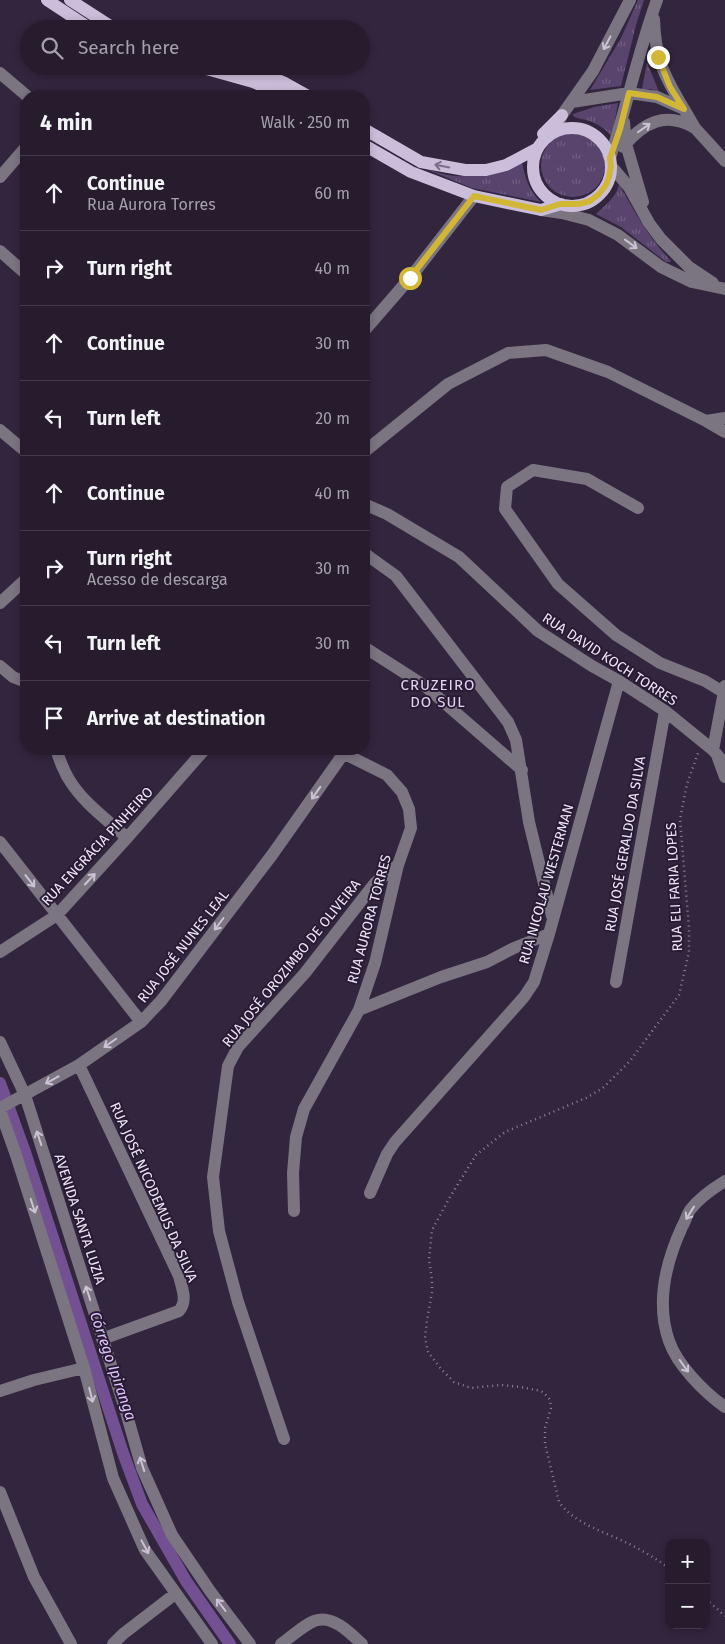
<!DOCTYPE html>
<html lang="en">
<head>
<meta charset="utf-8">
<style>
	body { margin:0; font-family:"Fira Sans",sans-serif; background:#32293a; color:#f1f3f6 }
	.controls { position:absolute; right:15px; bottom:15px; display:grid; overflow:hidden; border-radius:10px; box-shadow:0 2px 8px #0003 }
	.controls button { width:45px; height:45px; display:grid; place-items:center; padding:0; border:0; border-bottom:1px solid #423a4a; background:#261c2e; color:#f1f3f6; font:25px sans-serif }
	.stop { position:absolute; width:15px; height:15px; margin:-11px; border:4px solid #d2b736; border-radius:50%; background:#fff }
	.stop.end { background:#d2b736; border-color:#fff; box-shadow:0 1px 5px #0008 }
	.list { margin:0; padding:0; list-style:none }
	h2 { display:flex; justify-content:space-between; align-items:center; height:65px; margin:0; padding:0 20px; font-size:21px }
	h2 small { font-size:16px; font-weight:400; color:#a4a1aa }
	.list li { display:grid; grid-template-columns:32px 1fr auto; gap:15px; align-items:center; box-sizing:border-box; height:75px; padding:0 20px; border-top:1px solid #423a4a }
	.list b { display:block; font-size:19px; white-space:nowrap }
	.list p { margin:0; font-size:16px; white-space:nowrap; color:#a4a1aa }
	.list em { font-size:16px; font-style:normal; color:#a4a1aa }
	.icon { flex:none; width:28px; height:28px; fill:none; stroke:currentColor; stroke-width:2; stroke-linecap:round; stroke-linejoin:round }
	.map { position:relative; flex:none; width:725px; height:1644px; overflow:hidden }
	.search { position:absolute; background:#261c2e; box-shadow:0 2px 8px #0003; left:20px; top:20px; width:350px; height:55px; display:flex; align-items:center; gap:12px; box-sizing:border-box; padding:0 18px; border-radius:28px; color:#a4a1aa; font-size:19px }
	.panel { position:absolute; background:#261c2e; box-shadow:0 2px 8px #0003; left:20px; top:90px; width:350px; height:665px; border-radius:20px }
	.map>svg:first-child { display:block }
</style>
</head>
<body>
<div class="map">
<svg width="725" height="1644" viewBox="0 0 725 1644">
	<defs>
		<pattern id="grass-tufts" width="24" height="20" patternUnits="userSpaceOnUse" patternTransform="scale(1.25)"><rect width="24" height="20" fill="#59446e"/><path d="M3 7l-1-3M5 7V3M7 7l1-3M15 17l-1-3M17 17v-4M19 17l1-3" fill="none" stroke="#715f83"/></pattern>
	</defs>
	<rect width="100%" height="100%" fill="#32253e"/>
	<!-- grass -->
	<path fill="url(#grass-tufts)" d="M638 0H644L636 25 621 86 590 90 621 38Z
		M647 62 659 92 651 89H642Z
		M618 103 612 137C606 129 598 124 589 121 583 119 578 119 573 116V114L594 107Z
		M541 165a32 32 0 1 1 64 0a32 32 0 1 1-64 0Z
		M405 159C423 167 445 178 465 176 481 175 506 166 522 162 525 178 529 191 541 202L472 188 404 160Z
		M619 184C634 211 649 238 671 261L670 262H666L621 227 596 214C605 205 617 197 619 184Z"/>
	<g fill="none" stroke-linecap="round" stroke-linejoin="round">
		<!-- canal -->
		<path stroke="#725091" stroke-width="12" d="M0 1083 25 1152 123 1453 142 1504 186 1581 230 1644"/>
		<!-- path -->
		<path stroke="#8d8398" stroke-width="2.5" stroke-dasharray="1 4" stroke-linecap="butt" d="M669 1568C655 1558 640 1549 625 1542 602 1531 574 1523 559 1502L545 1444V1428L551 1408 550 1400 547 1396 541 1391 521 1387 501 1385 471 1388 454 1382 441 1369 428 1352 425 1338 427 1320 432 1292V1280L429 1259 432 1230 450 1197 476 1155 505 1132 586 1098 603 1088 630 1061 679 995 689 952V928L680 819 687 784 698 753
			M706 1599 725 1616"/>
		<!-- minor -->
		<path stroke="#7b7582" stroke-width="12" d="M654 19C655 58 664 76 684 109
			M0 73 27 96
			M572 102 629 93 657 97 684 109 695 128 725 161
			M624 122 626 144 643 202
			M557 125 562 115 593 71 630 0
			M623 147C644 122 665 111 695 128
			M610 158C627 106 638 52 657 0
			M611 166 629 187 649 223 661 239 689 267 713 283
			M0 177 26 147
			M541 210 562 213 589 220 618 235 661 267 692 282 725 289
			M0 251 26 274
			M364 331 410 278 474 196
			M706 421 725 418
			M0 430 25 451
			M364 452 448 384 508 353 546 350 608 372 706 421 725 432
			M364 504 387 514 459 557 538 631 592 666 619 681 665 711 713 750 725 764
			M638 508 587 479 533 470 507 487 505 509 558 584 616 635 660 663 705 681 723 692
			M364 553 396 576 508 722 516 740 529 822 552 916
			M0 603 26 579
			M364 647 425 686 522 770
			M0 666 13 677 26 682
			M56 749C60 761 64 773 72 784 86 805 109 821 127 838
			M713 750 725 686
			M718 758 725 777
			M0 842 141 1022
			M0 952 57 915 127 838 205 749
			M616 982 665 711
			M359 1010 441 977 487 962 514 948 549 934
			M0 1042 25 1095 126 1412 142 1468 172 1535 210 1591 250 1644
			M79 1065 179 1276C182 1289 188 1300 179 1311L102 1339
			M0 1108 79 1065 141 1022 161 1001 272 855 344 753
			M0 1110 16 1155 84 1368 113 1478 145 1550 212 1644
			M725 1181C712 1189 699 1198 690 1210 687 1215 685 1222 682 1227 666 1262 656 1304 669 1341 677 1365 705 1393 725 1407
			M370 1193 387 1154 395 1142 524 997 534 982 549 934 619 681
			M294 1211 293 1173 296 1137 304 1109 359 1010 375 963 398 865 411 828 409 809 402 792 387 775 335 749
			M0 1391 34 1380 84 1368
			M284 1439 238 1302 219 1231 213 1177 228 1066 238 1047 305 973 375 883 398 865
			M0 1492 34 1577 71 1644
			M113 1644 123 1634 175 1594
			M281 1644C290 1638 308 1621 318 1620 334 1616 351 1634 362 1644"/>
		<!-- major -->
		<path stroke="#cbbeda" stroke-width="12" d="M47 0 91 29
			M70 0 115 29
			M196 66 253 82 285 96
			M242 66 283 82 308 96
			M533 167a39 39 0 1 1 78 0a39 39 0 1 1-78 0Z
			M364 129 421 162 465 170H486L506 165 538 148
			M543 134 562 115
			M364 145 411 172 474 196 541 210 561 204"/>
	</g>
	<!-- one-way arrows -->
	<defs><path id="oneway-shaft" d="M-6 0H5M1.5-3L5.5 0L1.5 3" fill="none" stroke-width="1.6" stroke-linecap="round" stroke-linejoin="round" transform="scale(1.25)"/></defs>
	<g stroke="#cbc3d3">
		<use href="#oneway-shaft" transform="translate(607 43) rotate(118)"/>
		<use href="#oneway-shaft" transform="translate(644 128) rotate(-35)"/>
		<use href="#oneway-shaft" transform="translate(631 244) rotate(36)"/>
		<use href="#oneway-shaft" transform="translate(316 793) rotate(125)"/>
		<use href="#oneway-shaft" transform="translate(90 879) rotate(-47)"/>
		<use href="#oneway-shaft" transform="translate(30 881) rotate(52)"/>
		<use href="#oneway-shaft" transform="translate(219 924) rotate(127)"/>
		<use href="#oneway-shaft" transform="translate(110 1043) rotate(145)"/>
		<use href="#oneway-shaft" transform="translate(52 1080) rotate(151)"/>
		<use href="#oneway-shaft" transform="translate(39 1138) rotate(-108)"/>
		<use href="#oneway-shaft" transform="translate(33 1206) rotate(72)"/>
		<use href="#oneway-shaft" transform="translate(690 1213) rotate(122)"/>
		<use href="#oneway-shaft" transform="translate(88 1293) rotate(-108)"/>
		<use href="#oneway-shaft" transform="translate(684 1366) rotate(54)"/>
		<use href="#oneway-shaft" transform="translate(91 1395) rotate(76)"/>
		<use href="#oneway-shaft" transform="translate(142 1464) rotate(-108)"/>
		<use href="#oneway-shaft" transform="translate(145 1547) rotate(62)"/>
		<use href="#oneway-shaft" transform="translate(221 1605) rotate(-127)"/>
	</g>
	<use stroke="#7a6d87" href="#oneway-shaft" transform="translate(442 166) rotate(-169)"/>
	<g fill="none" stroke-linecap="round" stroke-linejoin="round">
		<!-- route -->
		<path stroke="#d2b736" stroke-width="6" d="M410 278 474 196 541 210 560 204H579L590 201 599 194 606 185 609 177 611 166 610 158 620 129 629 93 657 97 684 109 670 87 658 57"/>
	</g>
	<g text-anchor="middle" stroke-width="4" stroke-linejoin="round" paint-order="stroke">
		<!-- street labels -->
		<g font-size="14" fill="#ede5f6" stroke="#281c34">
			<text transform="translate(610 659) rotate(33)" y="5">RUA DAVID KOCH TORRES</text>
			<text transform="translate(625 844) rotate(-80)" y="5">RUA JOSÉ GERALDO DA SILVA</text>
			<text transform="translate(97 846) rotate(-47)" y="5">RUA ENGRÁCIA PINHEIRO</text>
			<text transform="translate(546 884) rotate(-74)" y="5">RUA NICOLAU WESTERMAN</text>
			<text transform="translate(674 887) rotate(-93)" y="5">RUA ELI FARIA LOPES</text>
			<text transform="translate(369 919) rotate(-75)" y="5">RUA AURORA TORRES</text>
			<text transform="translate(183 946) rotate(-52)" y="5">RUA JOSÉ NUNES LEAL</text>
			<text transform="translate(291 963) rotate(-51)" y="5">RUA JOSÉ OROZIMBO DE OLIVEIRA</text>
			<text transform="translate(154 1192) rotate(66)" y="5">RUA JOSÉ NICODEMUS DA SILVA</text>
			<text transform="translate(80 1219) rotate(72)" y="5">AVENIDA SANTA LUZIA</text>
		</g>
		<!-- neighbourhood labels -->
		<g font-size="15" letter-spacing="1" fill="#e2d2f3" stroke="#281c34">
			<text x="438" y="690">CRUZEIRO<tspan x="438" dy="17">DO SUL</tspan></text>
		</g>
		<!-- water labels -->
		<g font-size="15" font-style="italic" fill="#dfc4fc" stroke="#281c34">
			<text transform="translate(113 1366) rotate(71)" y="5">Córrego Ipiranga</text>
		</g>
	</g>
</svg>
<div class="controls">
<button>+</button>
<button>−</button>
</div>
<div class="stop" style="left:410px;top:278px"></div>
<div class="stop end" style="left:658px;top:57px"></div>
<div class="search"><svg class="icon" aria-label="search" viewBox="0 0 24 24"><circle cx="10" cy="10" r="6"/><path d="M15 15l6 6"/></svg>Search here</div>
<section class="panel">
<h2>4 min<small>Walk · 250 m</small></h2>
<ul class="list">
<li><svg class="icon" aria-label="ahead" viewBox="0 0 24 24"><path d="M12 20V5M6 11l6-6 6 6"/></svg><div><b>Continue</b><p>Rua Aurora Torres</p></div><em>60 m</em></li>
<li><svg class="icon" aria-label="right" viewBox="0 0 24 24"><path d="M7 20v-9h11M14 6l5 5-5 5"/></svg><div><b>Turn right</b></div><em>40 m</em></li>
<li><svg class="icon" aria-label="ahead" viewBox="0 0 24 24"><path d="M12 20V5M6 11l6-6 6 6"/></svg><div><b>Continue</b></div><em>30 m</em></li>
<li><svg class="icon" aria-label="left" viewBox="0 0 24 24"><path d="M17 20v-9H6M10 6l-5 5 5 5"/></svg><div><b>Turn left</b></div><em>20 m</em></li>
<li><svg class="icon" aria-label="ahead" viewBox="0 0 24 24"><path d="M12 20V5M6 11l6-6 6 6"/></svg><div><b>Continue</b></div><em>40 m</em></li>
<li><svg class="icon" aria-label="right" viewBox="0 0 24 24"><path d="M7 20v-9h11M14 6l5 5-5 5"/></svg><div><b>Turn right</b><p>Acesso de descarga</p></div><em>30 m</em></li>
<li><svg class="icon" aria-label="left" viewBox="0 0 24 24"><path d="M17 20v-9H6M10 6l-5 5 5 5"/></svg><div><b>Turn left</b></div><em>30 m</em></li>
<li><svg class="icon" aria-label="arrive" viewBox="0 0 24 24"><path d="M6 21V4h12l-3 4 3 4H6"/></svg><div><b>Arrive at destination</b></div></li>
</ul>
</section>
</div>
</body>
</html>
